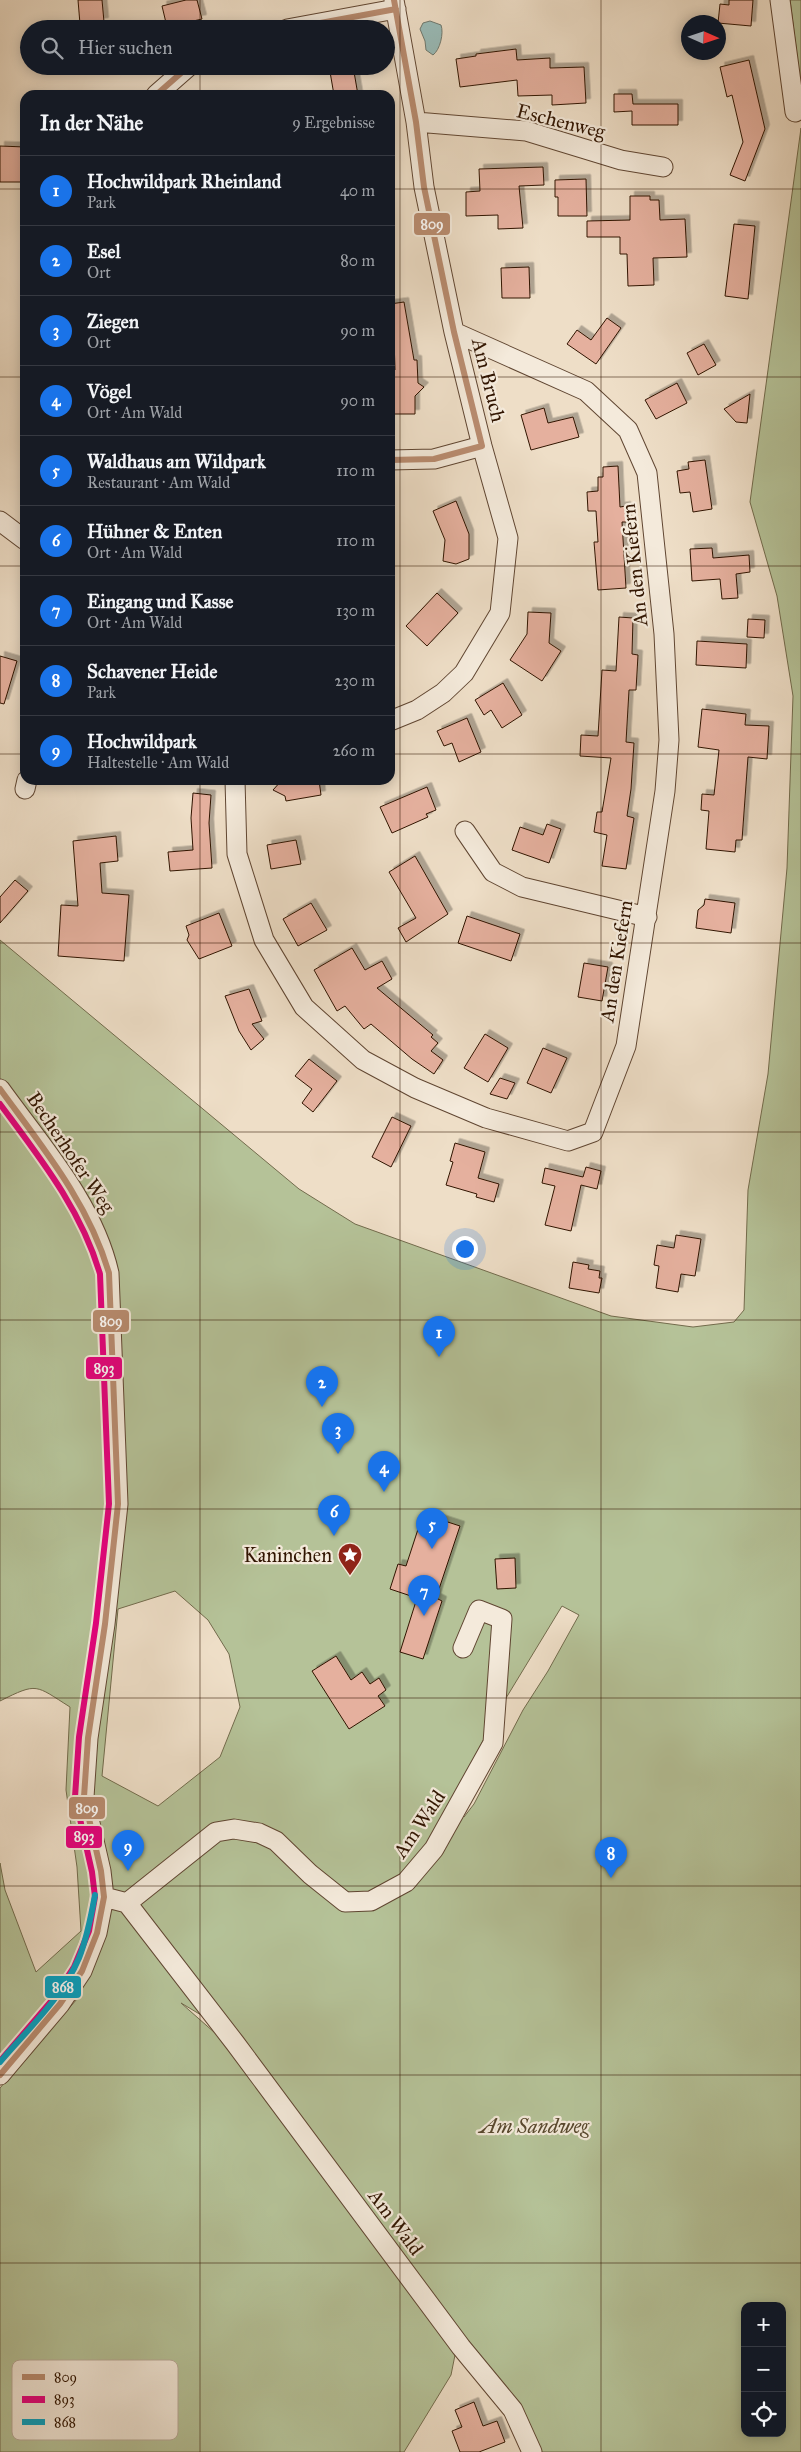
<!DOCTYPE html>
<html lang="de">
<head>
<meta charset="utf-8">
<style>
	body { margin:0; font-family:"IM FELL Great Primer",serif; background:#20242c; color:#f1f3f6 }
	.controls { position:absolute; right:15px; bottom:15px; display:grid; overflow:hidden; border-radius:10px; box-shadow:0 2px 12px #0003 }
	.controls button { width:45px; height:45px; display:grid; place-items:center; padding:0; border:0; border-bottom:1px solid #363941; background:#171b24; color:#f1f3f6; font:25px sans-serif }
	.compass { position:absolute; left:681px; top:15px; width:45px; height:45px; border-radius:50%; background:#171b24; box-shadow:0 2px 12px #0003; rotate:93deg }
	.you { position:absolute; left:464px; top:1248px; width:18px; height:18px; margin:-12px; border:4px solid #fff; border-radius:50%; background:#1a73e8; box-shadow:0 0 0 8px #1a73e833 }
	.badge { display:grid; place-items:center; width:32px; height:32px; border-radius:50%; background:#1a73e8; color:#fff; font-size:16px; font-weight:700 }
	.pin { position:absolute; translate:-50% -41px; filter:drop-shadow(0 1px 2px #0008) }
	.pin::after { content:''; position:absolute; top:26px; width:18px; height:15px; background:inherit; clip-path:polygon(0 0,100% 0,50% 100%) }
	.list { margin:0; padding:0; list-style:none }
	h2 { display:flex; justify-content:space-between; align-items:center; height:65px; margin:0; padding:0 20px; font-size:21px }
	h2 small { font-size:16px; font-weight:400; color:#9ea1a6 }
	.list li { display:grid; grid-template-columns:32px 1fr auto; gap:15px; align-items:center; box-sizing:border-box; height:70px; padding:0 20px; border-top:1px solid #363941 }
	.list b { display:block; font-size:19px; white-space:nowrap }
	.list p { margin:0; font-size:16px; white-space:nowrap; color:#9ea1a6 }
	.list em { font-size:16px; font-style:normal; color:#9ea1a6 }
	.icon { flex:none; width:28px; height:28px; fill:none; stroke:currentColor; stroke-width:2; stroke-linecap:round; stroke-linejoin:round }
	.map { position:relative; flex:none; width:801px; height:2452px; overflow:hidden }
	.search { position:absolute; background:#171b24; box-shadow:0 2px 12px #0003; left:20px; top:20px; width:375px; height:55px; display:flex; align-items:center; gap:12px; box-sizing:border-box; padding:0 18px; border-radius:28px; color:#9ea1a6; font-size:19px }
	.panel { position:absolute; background:#171b24; box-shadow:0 2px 12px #0003; left:20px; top:90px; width:375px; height:695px; border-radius:15px }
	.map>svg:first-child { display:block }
</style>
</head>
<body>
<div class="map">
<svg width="801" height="2452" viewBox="0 0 801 2452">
	<defs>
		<filter id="shadow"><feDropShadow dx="4.5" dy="-4.5" stdDeviation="0" flood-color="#0004"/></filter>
	</defs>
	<rect width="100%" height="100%" fill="#eedec7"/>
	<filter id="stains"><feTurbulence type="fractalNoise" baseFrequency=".004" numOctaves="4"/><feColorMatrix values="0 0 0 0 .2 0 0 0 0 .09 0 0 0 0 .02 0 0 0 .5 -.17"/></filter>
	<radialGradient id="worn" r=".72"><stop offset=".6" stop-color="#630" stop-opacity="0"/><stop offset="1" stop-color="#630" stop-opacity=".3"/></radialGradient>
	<!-- green -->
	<path fill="#b5c298" stroke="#726b4c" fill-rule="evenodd" d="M790 0H801V87Z
		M801 128V2452H538L487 2366 243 2040 181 2003 232 2048 456 2350 451 2375 404 2452H0V2088L77 1999 52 1998 0 2062V1863L5 1890 36 1972 81 1931 77 1867 66 1790 70 1707C35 1685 38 1682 0 1701V940L299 1189 355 1224 611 1316 693 1327 734 1322 744 1310 748 1190 768 1074 787 868 793 696 777 596 750 502ZM175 1591 208 1620 229 1654 240 1707 220 1757 158 1806 102 1776 118 1609ZM562 1606 579 1615 548 1671 523 1710 474 1804 464 1817 452 1800 500 1708ZM745 2306H782V2433H745Z"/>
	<!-- water -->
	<path fill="#99bcb9" stroke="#6f796f" d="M430 21 441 25C444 33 440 50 433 55L426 50 425 41 420 29 423 23Z"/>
	<!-- building -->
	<path fill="#e5b09e" stroke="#301400" filter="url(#shadow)" d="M78 0H102L104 22 80 24Z
		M186 0H197L202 19 167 27 162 6Z
		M729 0H753L751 26 718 23 720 4 729 5Z
		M516 49 517 60 550 58V68L584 67 586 103 552 105V95L518 96 517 80 460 87 456 59 476 56V54Z
		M749 60 765 129 745 181 730 175 743 142 732 95 727 97 720 67Z
		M329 66H353L358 95H334Z
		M614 94H632L633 104H678V125H632V111L614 112Z
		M0 146 25 147 24 182H0Z
		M543 167 544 185 519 186 523 228 498 229V215L466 216V192L480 191 479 169Z
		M586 179 587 216H558V197H555V180Z
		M630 196H650V200H659L660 220 685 219 687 257 653 258 654 285 628 286 627 254H620V237H587V221L630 220Z
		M734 224 755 226 748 299 725 296Z
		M529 267 530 298H502L501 268Z
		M404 302 414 360H417L418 383 424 387 415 396V414H390V370H395L394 339 390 340V304Z
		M607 318 621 328 596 364 567 344 577 330 591 340Z
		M704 344 716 365 698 375 687 353Z
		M677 383 687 403 656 419 645 400Z
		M750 394 747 423 736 422 724 409Z
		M544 408 548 423 573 417 579 437 531 450 521 415Z
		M705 460 712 509 693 512 690 492 680 493 677 471 689 469 688 462Z
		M618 466 620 507 626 506 627 522H622L626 588 598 590 594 542H598L596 511H588L587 492 598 491V477H603V467Z
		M456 501 469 534V559L456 564 443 561 445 540 433 511Z
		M712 548 713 558 749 555 750 572 736 574 738 598 722 599 720 579 692 581 690 549Z
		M437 593 458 613 427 646 406 626Z
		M528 612 551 613 549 643 561 651 542 681 510 660 527 634Z
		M619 617 633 618 632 654 638 655 636 690H629L626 742 634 743 631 789 627 816 634 818 626 869 602 866 607 835 594 832 597 812H602L611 758 580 756 581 735 598 736 602 670 616 671Z
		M748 619 765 620 764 638 747 637Z
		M697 641 747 644 746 668 696 665Z
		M0 656 17 661 4 704 0 703Z
		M503 683 522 715 502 728 491 710 484 715 475 700Z
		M702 709 746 714 745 725 769 726 767 759 748 757 742 840H736L735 852 706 849 709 811 701 810 702 794 714 795 719 750 698 747Z
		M467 718 481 752 459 762 452 743 444 746 437 731Z
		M282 780H319L321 795 286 801 285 796 273 790Z
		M427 787 436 810 426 814 428 817 392 833 380 807Z
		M193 793 211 795 209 823 212 868 170 871 168 852 193 850 191 818Z
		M547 824 561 829 549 863 512 850 520 827 543 835Z
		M116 836 118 861 100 863 102 893 129 895 124 961 58 956 61 905 78 906 73 841Z
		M296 840 301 864 271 869 267 845Z
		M415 856 448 914 406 942 398 928 416 918 389 872Z
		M15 880 28 891 0 923V897Z
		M705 899 735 903 731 933 696 928 698 910 704 905Z
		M311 903 327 930 298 946 283 919Z
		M219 913 232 946 199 959 187 940 189 935 186 926Z
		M467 916 520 934 511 961 458 943Z
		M352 948 365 970 382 961 392 979 377 988 433 1035 431 1037 438 1043 431 1051 443 1060 434 1074 412 1059 371 1024 364 1029 345 1006 337 1011 314 970Z
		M584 963 608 967 602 1001 578 997Z
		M249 989 262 1021 252 1024 264 1039 251 1050 239 1031 225 996Z
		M485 1034 508 1048 488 1082 464 1068Z
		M543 1048 567 1058 551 1093 527 1083Z
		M309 1059 337 1081 313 1112 302 1103 312 1089 295 1076Z
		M500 1078 515 1083 507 1099 490 1094Z
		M392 1117 411 1126 391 1167 372 1157Z
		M455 1143 485 1152 478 1178 499 1184 494 1202 476 1197 477 1194 446 1185 453 1162 450 1161Z
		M586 1167 601 1171 597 1189 581 1185 571 1231 545 1225 555 1186 542 1183 545 1168 583 1177Z
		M676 1235 701 1239 695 1276 681 1274 678 1292 656 1288 659 1266 654 1265 657 1245 674 1248Z
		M573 1262 589 1265 588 1269 600 1271 599 1278H602L599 1293 569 1288Z
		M423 1514 460 1526 436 1598 442 1601 423 1659 400 1652 417 1598 390 1589 398 1564 406 1566Z
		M515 1558 516 1588 497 1589 495 1559Z
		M336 1656 351 1680 362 1672 370 1684 379 1678 386 1690 378 1696 385 1706 349 1729 312 1671Z
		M474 2402 483 2426 497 2421 505 2442 479 2452H460L452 2431 462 2427 455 2410Z"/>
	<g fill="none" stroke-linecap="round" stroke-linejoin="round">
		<defs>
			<path id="minor" d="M780 0 795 112
				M287 29 396 9
				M156 95 189 66
				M416 122 526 131 621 160 663 167
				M390 460 434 459 482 446
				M0 521 25 540
				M390 721 417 710 443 693 464 673 500 613 508 538 482 446 454 332 424 187 416 122 394 0
				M235 780 237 854 264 940 304 1007 363 1060 415 1088 486 1118 568 1141 593 1132 626 1046 665 791 669 740 664 634 647 473 628 430 586 391 454 332
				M25 789 27 780
				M465 831 493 872 522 887 647 917
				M0 1089C41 1146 93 1203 109 1273L118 1504 105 1624 88 1738 84 1797 101 1871 104 1897 97 1933 82 1971 60 2004 0 2075
				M104 1897 127 1903 235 2043 461 2347 513 2410 532 2452
				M127 1903 216 1832 234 1829 259 1833 276 1841 310 1874 345 1902 371 1901 406 1882 434 1849 493 1743 502 1619 479 1610 463 1648"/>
		</defs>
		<!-- minor casing -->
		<use href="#minor" stroke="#604632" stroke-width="21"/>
		<!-- minor -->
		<use href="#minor" stroke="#f4eadb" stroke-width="19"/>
		<defs>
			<path id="bus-1" d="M394 0 416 122 424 187 454 332 482 446
				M288 29 396 9
				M156 95 189 66
				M390 460 434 459 482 446
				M0 1089C43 1148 88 1202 109 1273L118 1504 105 1624 88 1738 84 1797 101 1871 104 1897 97 1933 82 1971 60 2004 0 2075"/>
			<path id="bus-2" d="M0 1104C40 1158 81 1209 100 1274L109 1504 96 1623 79 1737 75 1797 92 1872 95 1897 89 1931 74 1967 53 1999 0 2061"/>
			<path id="bus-3" d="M0 2062C28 2029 62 1998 79 1958 87 1938 91 1917 95 1895"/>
		</defs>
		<!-- bus-1 casing -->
		<use href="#bus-1" stroke="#f4eadb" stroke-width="10"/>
		<!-- bus-2 casing -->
		<use href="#bus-2" stroke="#f4eadb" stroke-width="10"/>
		<!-- bus-3 casing -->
		<use href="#bus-3" stroke="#f4eadb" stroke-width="10"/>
		<!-- bus-1 -->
		<use href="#bus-1" stroke="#b98c70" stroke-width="6"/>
		<!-- bus-2 -->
		<use href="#bus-2" stroke="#e5007d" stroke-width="6"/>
		<!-- bus-3 -->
		<use href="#bus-3" stroke="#02a2c4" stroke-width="6"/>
	</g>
	<!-- grid -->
	<path fill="none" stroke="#301400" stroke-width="1" stroke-opacity="0.55" d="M200 0V29M400 0V2452M601 0V2452M200 66V95M0 189H25M390 189H801M0 377H25M390 377H801M0 566H25M390 566H801M0 754H25M390 754H801M200 780V2452M0 943H801M0 1132H801M0 1320H801M0 1509H801M0 1698H801M0 1886H801M0 2075H801M0 2263H801"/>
	<!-- icons -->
	<defs>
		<symbol id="sight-pin" viewBox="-11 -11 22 30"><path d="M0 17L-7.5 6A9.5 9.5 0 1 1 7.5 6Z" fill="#8f2418" stroke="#f4eadb"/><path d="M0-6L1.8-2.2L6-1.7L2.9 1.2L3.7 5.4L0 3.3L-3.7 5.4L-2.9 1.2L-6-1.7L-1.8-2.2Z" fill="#fff"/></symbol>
	</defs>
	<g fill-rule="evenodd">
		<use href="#sight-pin" x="336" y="1541" width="28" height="38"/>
	</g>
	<g text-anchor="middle" stroke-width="4.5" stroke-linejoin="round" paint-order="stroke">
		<!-- street labels -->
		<g font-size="20" fill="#301400" stroke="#f4eadb">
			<text transform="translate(561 121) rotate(14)" y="7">Eschenweg</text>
			<text transform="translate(489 380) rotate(76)" y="7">Am Bruch</text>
			<text transform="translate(634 565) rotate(-96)" y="7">An den Kiefern</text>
			<text transform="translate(616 961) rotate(-81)" y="7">An den Kiefern</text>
			<text transform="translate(71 1152) rotate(56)" y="7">Becherhofer Weg</text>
			<text transform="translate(419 1824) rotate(-56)" y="7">Am Wald</text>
			<text transform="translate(396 2222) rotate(53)" y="7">Am Wald</text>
		</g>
		<!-- poi labels -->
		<g font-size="20" fill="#301400" stroke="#f4eadb" text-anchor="end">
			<text x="332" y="1562">Kaninchen</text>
		</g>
		<!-- park labels -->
		<g font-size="20" font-style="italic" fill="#58482e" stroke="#f4eadb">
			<text x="534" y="2133">Am Sandweg</text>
		</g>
	</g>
	<!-- legend -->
	<rect x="12" y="2360" width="166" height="80" rx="8" fill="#f4eadb" stroke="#b9aa99" stroke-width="1"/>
	<rect x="22" y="2374" width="23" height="6" fill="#b98c70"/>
	<rect x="22" y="2396" width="23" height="7" fill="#e5007d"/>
	<rect x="22" y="2419" width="23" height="6" fill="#02a2c4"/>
	<g font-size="14" fill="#301400">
		<text x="54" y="2382">809</text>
		<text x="54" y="2404">893</text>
		<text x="54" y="2427">868</text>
	</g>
	<g stroke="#f4eadb" stroke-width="2">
		<rect x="413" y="212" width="38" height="24" rx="5" fill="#b98c70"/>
		<rect x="92" y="1309" width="38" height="24" rx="5" fill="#b98c70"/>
		<rect x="85" y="1356" width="38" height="24" rx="5" fill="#e5007d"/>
		<rect x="68" y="1796" width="38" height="24" rx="5" fill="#b98c70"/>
		<rect x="65" y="1825" width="38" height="24" rx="5" fill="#e5007d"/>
		<rect x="44" y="1975" width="38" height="24" rx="5" fill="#02a2c4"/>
	</g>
	<g font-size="14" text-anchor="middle" font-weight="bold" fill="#fff">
		<text x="432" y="229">809</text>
		<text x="111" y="1326">809</text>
		<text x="104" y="1373">893</text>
		<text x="87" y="1813">809</text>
		<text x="84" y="1841">893</text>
		<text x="63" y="1992">868</text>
	</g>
	<rect width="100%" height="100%" filter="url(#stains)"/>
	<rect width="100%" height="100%" fill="url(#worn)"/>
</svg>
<div class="controls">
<button>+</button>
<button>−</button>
<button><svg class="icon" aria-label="locate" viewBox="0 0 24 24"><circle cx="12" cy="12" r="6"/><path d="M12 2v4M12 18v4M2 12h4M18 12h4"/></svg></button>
</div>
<svg class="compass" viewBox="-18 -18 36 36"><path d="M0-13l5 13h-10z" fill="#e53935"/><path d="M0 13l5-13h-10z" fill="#9ea1a6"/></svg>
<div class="you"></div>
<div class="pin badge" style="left:439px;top:1357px">1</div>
<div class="pin badge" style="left:322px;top:1407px">2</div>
<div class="pin badge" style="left:338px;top:1454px">3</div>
<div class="pin badge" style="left:384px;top:1492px">4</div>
<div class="pin badge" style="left:432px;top:1549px">5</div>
<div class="pin badge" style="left:334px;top:1536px">6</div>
<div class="pin badge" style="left:424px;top:1616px">7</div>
<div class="pin badge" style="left:611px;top:1878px">8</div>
<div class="pin badge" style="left:128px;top:1871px">9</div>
<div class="search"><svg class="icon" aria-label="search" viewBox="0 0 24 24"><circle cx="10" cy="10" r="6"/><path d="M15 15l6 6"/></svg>Hier suchen</div>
<section class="panel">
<h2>In der Nähe<small>9 Ergebnisse</small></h2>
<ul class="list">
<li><span class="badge">1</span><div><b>Hochwildpark Rheinland</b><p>Park</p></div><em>40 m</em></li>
<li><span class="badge">2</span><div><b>Esel</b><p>Ort</p></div><em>80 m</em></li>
<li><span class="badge">3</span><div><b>Ziegen</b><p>Ort</p></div><em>90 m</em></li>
<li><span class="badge">4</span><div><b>Vögel</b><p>Ort · Am Wald</p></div><em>90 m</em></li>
<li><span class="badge">5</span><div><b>Waldhaus am Wildpark</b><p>Restaurant · Am Wald</p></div><em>110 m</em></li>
<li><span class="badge">6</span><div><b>Hühner &amp; Enten</b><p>Ort · Am Wald</p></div><em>110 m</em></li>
<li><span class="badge">7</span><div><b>Eingang und Kasse</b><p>Ort · Am Wald</p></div><em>130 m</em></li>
<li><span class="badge">8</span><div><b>Schavener Heide</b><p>Park</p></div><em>230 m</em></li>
<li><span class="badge">9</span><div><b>Hochwildpark</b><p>Haltestelle · Am Wald</p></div><em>260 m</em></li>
</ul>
</section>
</div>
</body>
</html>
